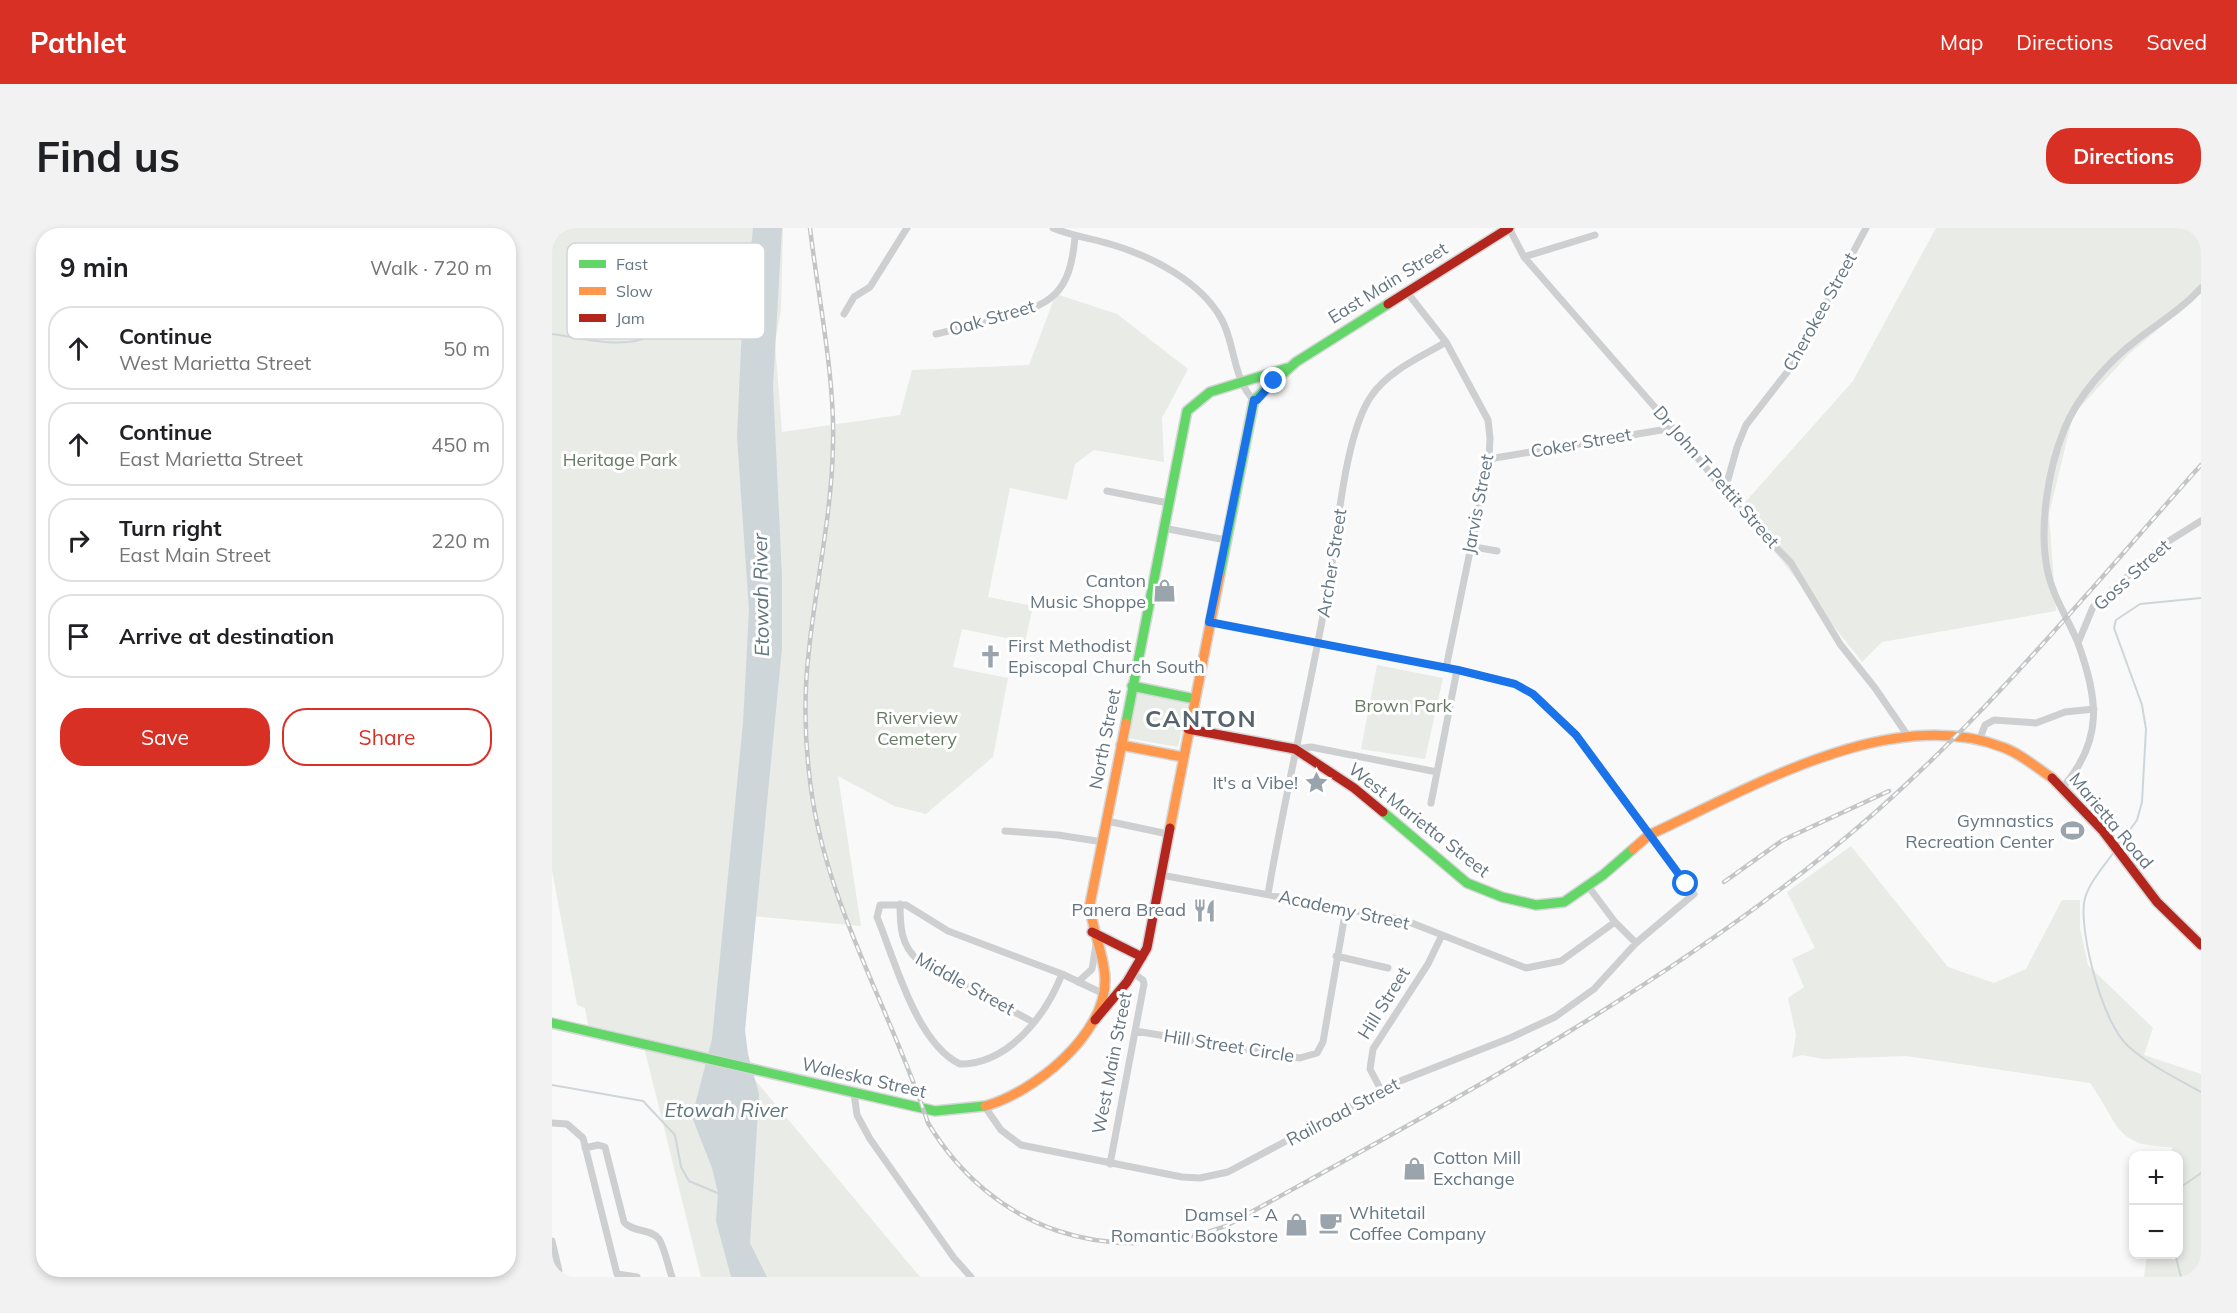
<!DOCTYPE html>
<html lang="en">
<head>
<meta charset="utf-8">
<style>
	body { margin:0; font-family:Mulish,sans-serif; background:#f2f2f2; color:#202124 }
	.controls { position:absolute; right:18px; bottom:18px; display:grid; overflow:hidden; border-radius:12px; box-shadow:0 3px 9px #0003 }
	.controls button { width:54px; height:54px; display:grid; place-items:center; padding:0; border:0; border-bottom:2px solid #e0e0e0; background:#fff; color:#202124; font:30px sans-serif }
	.stop { position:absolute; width:18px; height:18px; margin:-14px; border:4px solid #1a73e8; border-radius:50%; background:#fff }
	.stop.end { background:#1a73e8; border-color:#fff; box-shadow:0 2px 6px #0008 }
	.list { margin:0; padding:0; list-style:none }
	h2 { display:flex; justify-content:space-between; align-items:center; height:78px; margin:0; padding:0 24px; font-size:26px }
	h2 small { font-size:20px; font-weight:400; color:#757577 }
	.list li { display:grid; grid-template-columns:39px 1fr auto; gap:18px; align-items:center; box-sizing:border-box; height:84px; margin:0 12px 12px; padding:0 12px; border:2px solid #e0e0e0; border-radius:24px }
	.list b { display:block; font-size:22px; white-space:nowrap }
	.list p { margin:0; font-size:20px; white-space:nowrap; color:#757577 }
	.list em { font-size:20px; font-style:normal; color:#757577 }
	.actions { display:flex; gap:12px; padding:18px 24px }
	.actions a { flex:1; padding:14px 0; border:2px solid #d93025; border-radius:24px; text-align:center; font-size:21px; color:#d93025 }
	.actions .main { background:#d93025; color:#fff }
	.icon { flex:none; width:33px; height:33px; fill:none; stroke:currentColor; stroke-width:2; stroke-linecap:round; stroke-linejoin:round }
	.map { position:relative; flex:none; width:1649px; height:1049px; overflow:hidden; border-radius:24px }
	header { display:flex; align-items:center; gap:36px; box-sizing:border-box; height:84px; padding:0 30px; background:#d93025; color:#fff }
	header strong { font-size:28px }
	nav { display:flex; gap:33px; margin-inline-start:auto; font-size:21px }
	.intro { display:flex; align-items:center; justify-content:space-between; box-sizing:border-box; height:144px; padding:0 36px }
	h1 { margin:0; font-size:42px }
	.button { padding:15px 27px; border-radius:24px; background:#d93025; color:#fff; font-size:21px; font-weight:700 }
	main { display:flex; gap:36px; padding:0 36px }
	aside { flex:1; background:#fff; border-radius:24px; box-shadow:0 3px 9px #0003 }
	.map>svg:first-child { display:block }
</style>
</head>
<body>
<header>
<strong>Pathlet</strong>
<nav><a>Map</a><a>Directions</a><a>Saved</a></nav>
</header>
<div class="intro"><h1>Find us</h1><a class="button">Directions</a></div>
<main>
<aside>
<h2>9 min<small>Walk · 720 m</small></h2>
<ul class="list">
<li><svg class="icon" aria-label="ahead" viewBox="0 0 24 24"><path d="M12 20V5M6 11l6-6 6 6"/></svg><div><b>Continue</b><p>West Marietta Street</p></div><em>50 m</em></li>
<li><svg class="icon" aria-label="ahead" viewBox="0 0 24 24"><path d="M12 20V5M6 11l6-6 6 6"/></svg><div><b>Continue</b><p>East Marietta Street</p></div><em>450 m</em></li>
<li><svg class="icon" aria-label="right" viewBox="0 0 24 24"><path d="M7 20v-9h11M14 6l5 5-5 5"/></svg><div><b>Turn right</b><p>East Main Street</p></div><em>220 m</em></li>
<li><svg class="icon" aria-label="arrive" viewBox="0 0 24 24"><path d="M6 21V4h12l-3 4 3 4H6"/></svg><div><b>Arrive at destination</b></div></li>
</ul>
<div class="actions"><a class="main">Save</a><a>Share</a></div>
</aside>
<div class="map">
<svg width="1649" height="1049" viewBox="0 0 1649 1049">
	<rect width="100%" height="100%" fill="#f9f9f9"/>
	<!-- green -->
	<path fill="#e8ebe6" d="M0 0H231L229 83 223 115 230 204 348 187 360 142 477 137 504 66 565 86 636 141 610 190 612 234 542 222 523 236 515 272 458 260 436 369 481 378 473 414 410 401 401 439 456 450 441 529 374 586 342 578 286 548 309 698 189 687 193 840 368 1049H149L91 815 37 801 33 780 25 777 0 642Z
		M1384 0H1649V65L1577 126 1521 187 1497 286 1504 383 1330 414 1310 434 1188 280 1301 153Z
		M825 437 891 450 873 531 809 521Z
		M584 464 636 474 626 519 575 510Z
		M1299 618 1396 739 1442 755 1474 741 1510 672H1528V700L1536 737 1601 800 1592 827 1649 846V1049H1592L1595 1027 1626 1026V928L1619 927 1620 919C1562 919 1567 895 1538 855L1354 828 1271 831 1250 827 1240 830 1244 807 1236 770 1252 759 1240 731 1263 720 1235 664Z"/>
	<!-- water -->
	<path fill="#ced6d9" d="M201 0H230L221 158 230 349V420L193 802 196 826 207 866 198 1015 215 1049H179L164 993 166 965 160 940 140 889 160 811 191 495 197 382 185 209 189 119Z"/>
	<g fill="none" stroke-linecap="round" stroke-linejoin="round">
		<!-- stream -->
		<path stroke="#ced6d9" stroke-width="2" d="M0 106C30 110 79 124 104 104L107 92 103 65C119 53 144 60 161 68L174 97 191 112
			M1567 617 1585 592 1590 574 1594 501 1590 477 1562 400 1564 392 1588 376 1649 370
			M1562 624C1552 638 1534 658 1532 675 1528 708 1551 796 1576 818 1597 837 1624 850 1649 864
			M0 857 91 873 123 907 129 939 137 953 168 966
			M1626 961 1649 945
			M1623 1026 1629 1049"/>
		<defs>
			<path id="fast" d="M668 346 702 172 744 134 836 76
				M580 458 643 471
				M574 495 635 183 658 164 735 140
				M831 584 915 655 950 669 984 677 1012 674 1051 647 1081 621
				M0 795 383 883 433 878"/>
			<path id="slow" d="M569 517 631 529
				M618 600 668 346
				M1081 621 1097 607C1197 561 1338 476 1450 519 1468 525 1485 540 1500 550
				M433 878C481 865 554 807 553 752 553 726 539 702 538 676L574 495"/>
			<path id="jam" d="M836 76 957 0
				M636 501 743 521 802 560 831 584
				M1500 550 1551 603 1605 674 1649 717
				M540 704 590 729
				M543 792 575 754 595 720 618 600"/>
		</defs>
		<!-- fast casing -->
		<use href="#fast" stroke="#d5d6d7" stroke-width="12"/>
		<!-- slow casing -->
		<use href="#slow" stroke="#d5d6d7" stroke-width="12"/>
		<!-- jam casing -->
		<use href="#jam" stroke="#d5d6d7" stroke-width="12"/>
		<!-- street -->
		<path stroke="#cecfd0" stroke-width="7" d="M501 0C520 8 538 10 558 16 599 28 649 53 670 92 683 116 681 152 702 172
			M957 0 972 29 1121 200 1191 285 1239 335 1288 416 1323 460 1356 508
			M972 29 1043 7
			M854 63 894 114 936 192 938 210 937 231 894 440
			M292 86 302 69 318 59 355 0
			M384 106C405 101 427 96 448 90 500 77 518 66 523 9
			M937 231 1121 200
			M1173 262 1185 219 1194 197 1243 134 1314 0
			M555 263 616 275
			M611 300 674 312
			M917 318 945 323
			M1526 415 1541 379 1612 316 1649 293
			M1427 513 1433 497 1442 492 1484 495 1513 484 1542 481
			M743 521 759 519 885 544
			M1511 559C1552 511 1546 471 1526 415 1516 390 1500 368 1495 340 1487 298 1496 242 1512 202 1526 167 1557 133 1586 111 1608 94 1630 81 1649 60
			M879 575 905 442
			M555 593 616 606
			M453 603 506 607 551 614
			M609 647 852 692 974 740 1009 733 1063 694
			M1036 658 1063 694 1084 715
			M716 666C733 566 757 467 775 366 785 315 791 207 820 167 836 143 869 129 894 114
			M348 676C348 698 349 718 366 732L481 794
			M784 728 836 740
			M510 746C494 787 457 836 408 836 364 815 343 732 325 689L328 677H354L396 703 510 746 552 766
			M526 754 540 741 544 717
			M583 803 748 830 765 825 771 814 794 680
			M829 862 818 841 821 821 876 736 890 707
			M302 865 305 887 318 911 402 1030 419 1049
			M433 879 449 902 469 917 630 949 648 950 676 944 843 855 958 810 1003 789 1042 761 1084 715 1142 666 1024 507 981 466 963 456 905 442 657 394
			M0 895 15 896 31 910 65 1046 85 1049
			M33 920 46 917 53 919 72 994C81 1005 99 1000 107 1011 113 1021 116 1038 120 1049
			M558 936 592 756 591 752 581 745
			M0 1013 7 1043 5 1049"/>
		<!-- fast -->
		<use href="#fast" stroke="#63d668" stroke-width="9"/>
		<!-- slow -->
		<use href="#slow" stroke="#ff974d" stroke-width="9"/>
		<!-- jam -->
		<use href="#jam" stroke="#b3261e" stroke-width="9"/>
		<defs>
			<path id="rail" d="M258 0C266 68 283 149 281 216 280 285 264 354 257 422 251 472 253 524 261 574 280 687 341 788 376 895 441 1003 557 1040 674 998 880 884 1091 773 1275 625 1416 512 1529 371 1649 237
				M1172 654 1231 612 1337 563"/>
		</defs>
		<!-- rail casing -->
		<use href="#rail" stroke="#c3c5c6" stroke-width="4.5"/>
		<!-- rail -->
		<use href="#rail" stroke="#fff" stroke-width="2" stroke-dasharray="7" stroke-linecap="butt"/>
	</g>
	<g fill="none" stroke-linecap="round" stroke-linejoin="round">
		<!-- route -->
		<path stroke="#1a73e8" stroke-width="8" d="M722 153 705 172H702L657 394 906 442 963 456 981 466 1024 507 1134 656"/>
	</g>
	<!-- icons -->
	<defs>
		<symbol id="shop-bare" viewBox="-9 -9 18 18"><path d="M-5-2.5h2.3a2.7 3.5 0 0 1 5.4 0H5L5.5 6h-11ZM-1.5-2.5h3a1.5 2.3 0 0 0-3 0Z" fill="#99a4ac" stroke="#fff" stroke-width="2.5" paint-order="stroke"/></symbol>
		<symbol id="church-bare" viewBox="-9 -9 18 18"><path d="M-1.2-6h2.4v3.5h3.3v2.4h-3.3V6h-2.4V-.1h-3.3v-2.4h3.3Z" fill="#99a4ac" stroke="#fff" stroke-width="2.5" paint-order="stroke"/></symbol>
		<symbol id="sight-bare" viewBox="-9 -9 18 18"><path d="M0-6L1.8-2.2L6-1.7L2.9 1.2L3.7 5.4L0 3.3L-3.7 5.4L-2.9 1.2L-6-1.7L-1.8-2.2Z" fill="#99a4ac" stroke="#fff" stroke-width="2.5" paint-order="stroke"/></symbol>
		<symbol id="stadium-bare" viewBox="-9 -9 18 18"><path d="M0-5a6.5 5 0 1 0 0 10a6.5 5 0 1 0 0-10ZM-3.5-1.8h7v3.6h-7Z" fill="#99a4ac" stroke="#fff" stroke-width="2.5" paint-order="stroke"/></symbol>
		<symbol id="restaurant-bare" viewBox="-9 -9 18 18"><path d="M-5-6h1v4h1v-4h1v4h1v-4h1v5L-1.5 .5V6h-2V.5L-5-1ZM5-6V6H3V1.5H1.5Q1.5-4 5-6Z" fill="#99a4ac" stroke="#fff" stroke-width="2.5" paint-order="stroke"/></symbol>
		<symbol id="cafe-bare" viewBox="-9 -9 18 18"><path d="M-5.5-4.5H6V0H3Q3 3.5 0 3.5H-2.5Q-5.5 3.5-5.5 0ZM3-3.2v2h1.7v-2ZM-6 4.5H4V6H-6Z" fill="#99a4ac" stroke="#fff" stroke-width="2.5" paint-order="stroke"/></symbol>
	</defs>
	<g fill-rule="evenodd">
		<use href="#shop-bare" x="596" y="346" width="33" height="33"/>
		<use href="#church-bare" x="422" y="412" width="33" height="33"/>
		<use href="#sight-bare" x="748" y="538" width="33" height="33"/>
		<use href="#stadium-bare" x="1504" y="586" width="33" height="33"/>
		<use href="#restaurant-bare" x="636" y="666" width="33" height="33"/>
		<use href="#shop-bare" x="846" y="924" width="33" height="33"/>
		<use href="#cafe-bare" x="762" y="978" width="33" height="33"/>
		<use href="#shop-bare" x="728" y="980" width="33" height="33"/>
	</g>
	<g text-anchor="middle" stroke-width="6" stroke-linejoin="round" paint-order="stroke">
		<!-- street labels -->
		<g font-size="18" fill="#657683" stroke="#fff">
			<text transform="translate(836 55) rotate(-32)" y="6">East Main Street</text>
			<text transform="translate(1268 84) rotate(-61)" y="6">Cherokee Street</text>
			<text transform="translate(440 90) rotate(-16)" y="6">Oak Street</text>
			<text transform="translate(1029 215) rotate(-10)" y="6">Coker Street</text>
			<text transform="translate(1164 249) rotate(49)" y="6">Dr John T Pettit Street</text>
			<text transform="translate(926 276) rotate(-79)" y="6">Jarvis Street</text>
			<text transform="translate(780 335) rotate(-81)" y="6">Archer Street</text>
			<text transform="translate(1580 347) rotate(-42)" y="6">Goss Street</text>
			<text transform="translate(553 511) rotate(-79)" y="6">North Street</text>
			<text transform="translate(867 592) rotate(38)" y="6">West Marietta Street</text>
			<text transform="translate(1559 593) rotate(50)" y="6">Marietta Road</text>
			<text transform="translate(792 682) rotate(12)" y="6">Academy Street</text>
			<text transform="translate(413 756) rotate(29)" y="6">Middle Street</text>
			<text transform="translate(832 775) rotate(-58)" y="6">Hill Street</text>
			<text transform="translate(677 818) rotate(9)" y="6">Hill Street Circle</text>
			<text transform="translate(560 835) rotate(-79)" y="6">West Main Street</text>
			<text transform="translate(312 850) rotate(13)" y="6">Waleska Street</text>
			<text transform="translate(791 884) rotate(-28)" y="6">Railroad Street</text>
		</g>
		<!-- park labels -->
		<g font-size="18" fill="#687a64" stroke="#fff">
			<text x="68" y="238">Heritage Park</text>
			<text x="851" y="484">Brown Park</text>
			<text x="365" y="496">Riverview<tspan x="365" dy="21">Cemetery</tspan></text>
		</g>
		<!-- poi labels -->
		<g font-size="18" fill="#657683" stroke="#fff" text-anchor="end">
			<text x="594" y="359">Canton<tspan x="594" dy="21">Music Shoppe</tspan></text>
			<text x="456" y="424" text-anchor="start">First Methodist<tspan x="456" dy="21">Episcopal Church South</tspan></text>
			<text x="746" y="561">It's a Vibe!</text>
			<text x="1502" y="599">Gymnastics<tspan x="1502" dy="21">Recreation Center</tspan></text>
			<text x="634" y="688">Panera Bread</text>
			<text x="881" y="936" text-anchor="start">Cotton Mill<tspan x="881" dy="21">Exchange</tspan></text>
			<text x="797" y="991" text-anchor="start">Whitetail<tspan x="797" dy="21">Coffee Company</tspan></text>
			<text x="726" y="993">Damsel - A<tspan x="726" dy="21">Romantic Bookstore</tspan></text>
		</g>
		<!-- water labels -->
		<g font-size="20" font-style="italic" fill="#60757c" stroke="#fff">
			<text transform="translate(209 367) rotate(-91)" y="7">Etowah River</text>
			<text x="174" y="889">Etowah River</text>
		</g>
		<!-- district labels -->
		<g font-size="24" font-weight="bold" letter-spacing="1.5" fill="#57646e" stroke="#fff">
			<text x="649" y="499">CANTON</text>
		</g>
	</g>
	<!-- legend -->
	<rect x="15" y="15" width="198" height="96" rx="9" fill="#fff" stroke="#d1d6da" stroke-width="1.5"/>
	<rect x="27" y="32" width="27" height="8" fill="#63d668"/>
	<rect x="27" y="59" width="27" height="8" fill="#ff974d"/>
	<rect x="27" y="86" width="27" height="8" fill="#b3261e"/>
	<g font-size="16" fill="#657683">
		<text x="64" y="42">Fast</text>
		<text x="64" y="69">Slow</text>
		<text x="64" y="96">Jam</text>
	</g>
</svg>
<div class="controls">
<button>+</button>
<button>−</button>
</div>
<div class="stop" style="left:1134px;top:656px"></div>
<div class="stop end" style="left:722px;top:153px"></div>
</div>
</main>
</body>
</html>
